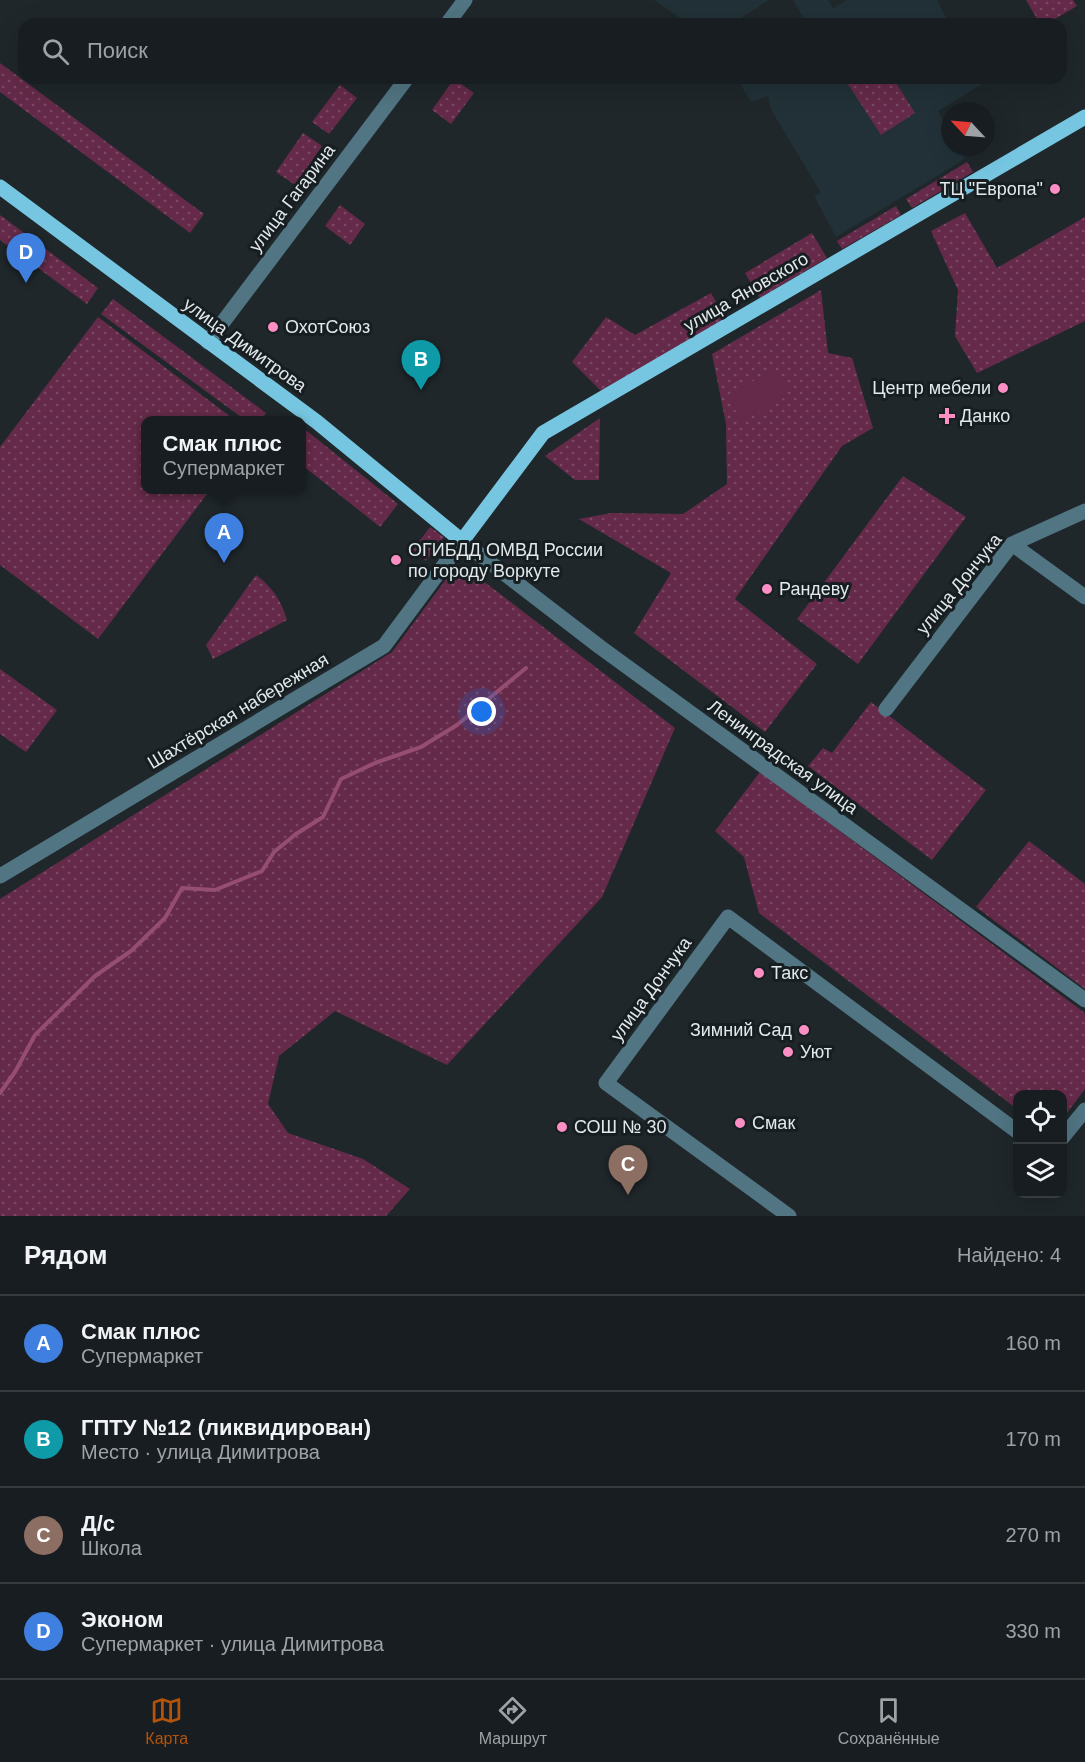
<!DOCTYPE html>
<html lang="ru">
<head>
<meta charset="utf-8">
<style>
	body { margin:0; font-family:Arial,sans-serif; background:#202629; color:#f1f3f6 }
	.controls { position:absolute; right:18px; bottom:18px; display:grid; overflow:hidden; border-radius:12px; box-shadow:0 6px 24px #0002 }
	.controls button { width:54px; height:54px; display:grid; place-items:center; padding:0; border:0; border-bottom:2px solid #363b3e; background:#171d20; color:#f1f3f6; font:30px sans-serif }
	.compass { position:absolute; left:941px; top:102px; width:54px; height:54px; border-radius:50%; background:#171d20; box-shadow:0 6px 24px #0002; rotate:296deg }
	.you { position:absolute; left:482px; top:712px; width:21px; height:21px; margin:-15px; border:4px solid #fff; border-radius:50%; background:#1a73e8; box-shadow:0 0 0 9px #1a73e833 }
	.badge { display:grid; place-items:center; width:39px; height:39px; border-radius:50%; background:#b45309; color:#fff; font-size:20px; font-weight:700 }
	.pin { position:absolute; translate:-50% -50px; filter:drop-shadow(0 2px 3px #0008) }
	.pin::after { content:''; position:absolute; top:32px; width:21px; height:18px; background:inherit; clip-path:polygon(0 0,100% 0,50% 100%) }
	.popup { position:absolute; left:141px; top:416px; width:165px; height:78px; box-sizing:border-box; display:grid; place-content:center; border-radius:12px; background:#171d20; filter:drop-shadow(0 2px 4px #0005); font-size:20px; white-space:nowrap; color:#9ea2a5 }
	.popup b { font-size:22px; color:#f1f3f6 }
	.popup::after { content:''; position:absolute; left:50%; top:100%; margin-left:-12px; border:12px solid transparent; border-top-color:#171d20 }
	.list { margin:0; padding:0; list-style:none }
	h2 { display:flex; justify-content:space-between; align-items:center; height:78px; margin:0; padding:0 24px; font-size:26px }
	h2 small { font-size:20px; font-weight:400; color:#9ea2a5 }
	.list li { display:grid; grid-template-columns:39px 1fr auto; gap:18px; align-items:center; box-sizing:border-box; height:96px; padding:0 24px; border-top:2px solid #363b3e }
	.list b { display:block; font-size:22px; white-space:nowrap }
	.list p { margin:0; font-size:20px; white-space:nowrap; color:#9ea2a5 }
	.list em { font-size:20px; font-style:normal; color:#9ea2a5 }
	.icon { flex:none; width:33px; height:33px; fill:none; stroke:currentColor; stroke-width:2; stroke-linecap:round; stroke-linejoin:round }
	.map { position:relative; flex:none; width:1085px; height:1216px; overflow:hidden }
	.search { position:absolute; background:#171d20; box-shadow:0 6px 24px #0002; left:18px; right:18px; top:18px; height:66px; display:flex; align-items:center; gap:15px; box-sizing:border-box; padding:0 21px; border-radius:18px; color:#9ea2a5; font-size:22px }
	.sheet { height:462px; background:#171d20 }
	nav { display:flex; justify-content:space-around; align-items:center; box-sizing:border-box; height:84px; border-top:2px solid #363b3e; background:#171d20; font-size:16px; color:#9ea2a5 }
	nav a { display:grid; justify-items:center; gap:3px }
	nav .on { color:#b45309 }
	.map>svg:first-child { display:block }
</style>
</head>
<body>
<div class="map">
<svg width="1085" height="1216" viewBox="0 0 1085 1216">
	<defs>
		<pattern id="grass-dots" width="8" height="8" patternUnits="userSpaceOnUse" patternTransform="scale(1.5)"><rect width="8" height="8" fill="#652a49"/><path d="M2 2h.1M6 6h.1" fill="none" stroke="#7b4963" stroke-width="1.8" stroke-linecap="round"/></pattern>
	</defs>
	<rect width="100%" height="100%" fill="#1f272b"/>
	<!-- built -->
	<path fill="#213137" d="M654 0H769L732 24H689Z
		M793 0H828L833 8 847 0H937L949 24H807Z
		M737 78H978L982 84 938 111 950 132V147H958L965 159 836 237 814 196 821 193 770 108 768 96 751 102Z"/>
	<!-- grass -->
	<path fill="url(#grass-dots)" d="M1026 0H1073L1077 6 1046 24H1040Z
		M0 63 204 214 190 233 0 92Z
		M844 78H893L915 113 881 135Z
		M454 79 474 93 451 124 432 110Z
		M340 85 357 98 329 134 312 122Z
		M303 133 322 146 295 185 276 172Z
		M967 162 973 172 912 208 906 199Z
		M340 205 365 224 350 245 325 226Z
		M896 206 901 215 842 249 837 241Z
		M965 213 997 268 1085 217V321L977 373 955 336 958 290 931 231Z
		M0 215 98 288 87 304 0 240Z
		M812 233 827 258 760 298 745 273Z
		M821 290 828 353 852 358 873 428 842 446 735 599 817 664 765 732 634 633 671 573 579 519 611 513 683 514 727 484 726 424 712 354Z
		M711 293 726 320 601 391 572 362 606 317 635 335Z
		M113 299 266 413 261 420H245L101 314Z
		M98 317 235 420H146V490H210L98 639 0 565V447Z
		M600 418 599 480H575L545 456Z
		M302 427 398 504 380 527 302 465Z
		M903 476 966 517 858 664 797 619Z
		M430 527 444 537 426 561 412 551Z
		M450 574H474L675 728 602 897 447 1065 335 1011 279 1056 268 1104 288 1133 363 1159 410 1189 386 1216H0V899L392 652Z
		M256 575C273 588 281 600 287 620L213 659 206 645Z
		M0 669 57 710 26 752 0 734Z
		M871 702 986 790 932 860 808 766 823 748 832 753Z
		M760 772 1085 1013V1089L1066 1114H1063L1062 1094H1018L1017 1109 759 913 744 857 715 831Z
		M1029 841 1085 884V989L976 907Z"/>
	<!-- park -->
	<path fill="#652a49" d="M774 369 789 395 741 422 728 395Z"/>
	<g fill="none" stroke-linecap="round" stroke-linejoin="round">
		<!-- stream -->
		<path stroke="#954e71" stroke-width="4" d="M0 1093 15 1072 35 1035 95 976 131 951 165 918 182 888 215 890 262 871 274 852 296 834 323 817 341 779 375 763 421 747 457 725 526 668"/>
		<!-- minor -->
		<path stroke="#517583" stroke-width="15" d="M447 24 465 0
			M208 342 407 78
			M1012 544 1085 597
			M886 709 1012 544 1085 511
			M0 876 384 646 462 541 600 647 1085 1000
			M1062 1138 1085 1110
			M789 1216 606 1083 728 917 1018 1132"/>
		<!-- major -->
		<path stroke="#76c6e1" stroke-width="15" d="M0 187 317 422 462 541 543 433 1085 117"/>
	</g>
	<!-- markers -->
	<g fill="#fb8fc4" stroke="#161e21" stroke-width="2">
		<circle cx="1055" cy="189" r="6"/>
		<circle cx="273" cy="327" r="6"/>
		<circle cx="1003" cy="388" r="6"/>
		<path d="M944 407h6v6h6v6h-6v6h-6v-6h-6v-6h6z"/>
		<circle cx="396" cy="560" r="6"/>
		<circle cx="767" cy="589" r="6"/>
		<circle cx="759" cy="973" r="6"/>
		<circle cx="804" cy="1030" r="6"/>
		<circle cx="788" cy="1052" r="6"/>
		<circle cx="740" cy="1123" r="6"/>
		<circle cx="562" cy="1127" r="6"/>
	</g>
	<g text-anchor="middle" stroke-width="6" stroke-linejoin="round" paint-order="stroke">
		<!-- poi labels -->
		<g font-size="18" fill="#e3e8eb" stroke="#161e21" text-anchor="start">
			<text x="1043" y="195" text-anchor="end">ТЦ "Европа"</text>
			<text x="285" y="333">ОхотСоюз</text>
			<text x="991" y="394" text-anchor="end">Центр мебели</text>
			<text x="960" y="422">Данко</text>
			<text x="408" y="556">ОГИБДД ОМВД России<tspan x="408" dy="21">по городу Воркуте</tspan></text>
			<text x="779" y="595">Рандеву</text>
			<text x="771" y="979">Такс</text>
			<text x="792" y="1036" text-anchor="end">Зимний Сад</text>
			<text x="800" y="1058">Уют</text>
			<text x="752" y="1129">Смак</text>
			<text x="574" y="1133">СОШ № 30</text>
		</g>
		<!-- street labels -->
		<g font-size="18" fill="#e3e8eb" stroke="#161e21">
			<text transform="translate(292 198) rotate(-53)" y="6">улица Гагарина</text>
			<text transform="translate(746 292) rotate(-30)" y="6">улица Яновского</text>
			<text transform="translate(245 345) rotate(36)" y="6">улица Димитрова</text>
			<text transform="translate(959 584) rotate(-51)" y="6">улица Дончука</text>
			<text transform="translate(238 711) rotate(-31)" y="6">Шахтёрская набережная</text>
			<text transform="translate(783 757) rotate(36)" y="6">Ленинградская улица</text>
			<text transform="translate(651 989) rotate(-54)" y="6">улица Дончука</text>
		</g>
	</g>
</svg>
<div class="controls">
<button><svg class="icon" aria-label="locate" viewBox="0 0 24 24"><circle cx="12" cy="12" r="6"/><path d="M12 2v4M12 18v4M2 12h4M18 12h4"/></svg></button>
<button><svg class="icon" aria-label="layers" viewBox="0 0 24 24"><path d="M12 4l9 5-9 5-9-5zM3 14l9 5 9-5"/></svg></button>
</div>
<svg class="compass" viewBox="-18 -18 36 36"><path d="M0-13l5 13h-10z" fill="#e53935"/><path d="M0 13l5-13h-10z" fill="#9ea2a5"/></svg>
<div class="you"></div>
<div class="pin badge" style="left:224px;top:563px;background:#3f7fe0">A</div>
<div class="popup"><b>Смак плюс</b>Супермаркет</div>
<div class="pin badge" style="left:421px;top:390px;background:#0f9aa8">B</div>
<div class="pin badge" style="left:628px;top:1195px;background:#8d6e63">C</div>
<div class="pin badge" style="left:26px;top:283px;background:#3f7fe0">D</div>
<div class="search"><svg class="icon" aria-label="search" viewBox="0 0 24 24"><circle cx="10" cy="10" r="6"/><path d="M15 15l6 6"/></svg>Поиск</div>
</div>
<section class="sheet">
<h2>Рядом<small>Найдено: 4</small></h2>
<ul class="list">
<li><span class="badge" style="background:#3f7fe0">A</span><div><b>Смак плюс</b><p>Супермаркет</p></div><em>160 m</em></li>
<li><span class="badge" style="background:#0f9aa8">B</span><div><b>ГПТУ №12 (ликвидирован)</b><p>Место · улица Димитрова</p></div><em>170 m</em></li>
<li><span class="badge" style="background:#8d6e63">C</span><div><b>Д/с</b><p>Школа</p></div><em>270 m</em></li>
<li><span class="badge" style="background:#3f7fe0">D</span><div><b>Эконом</b><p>Супермаркет · улица Димитрова</p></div><em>330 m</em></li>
</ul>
</section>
<nav>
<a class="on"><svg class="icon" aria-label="map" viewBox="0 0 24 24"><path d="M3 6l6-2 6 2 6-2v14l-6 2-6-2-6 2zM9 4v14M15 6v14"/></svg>Карта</a>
<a><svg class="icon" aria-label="directions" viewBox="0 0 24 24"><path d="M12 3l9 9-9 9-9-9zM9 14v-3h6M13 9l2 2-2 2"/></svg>Маршрут</a>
<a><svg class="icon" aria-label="saved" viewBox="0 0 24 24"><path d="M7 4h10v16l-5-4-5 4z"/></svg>Сохранённые</a>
</nav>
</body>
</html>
